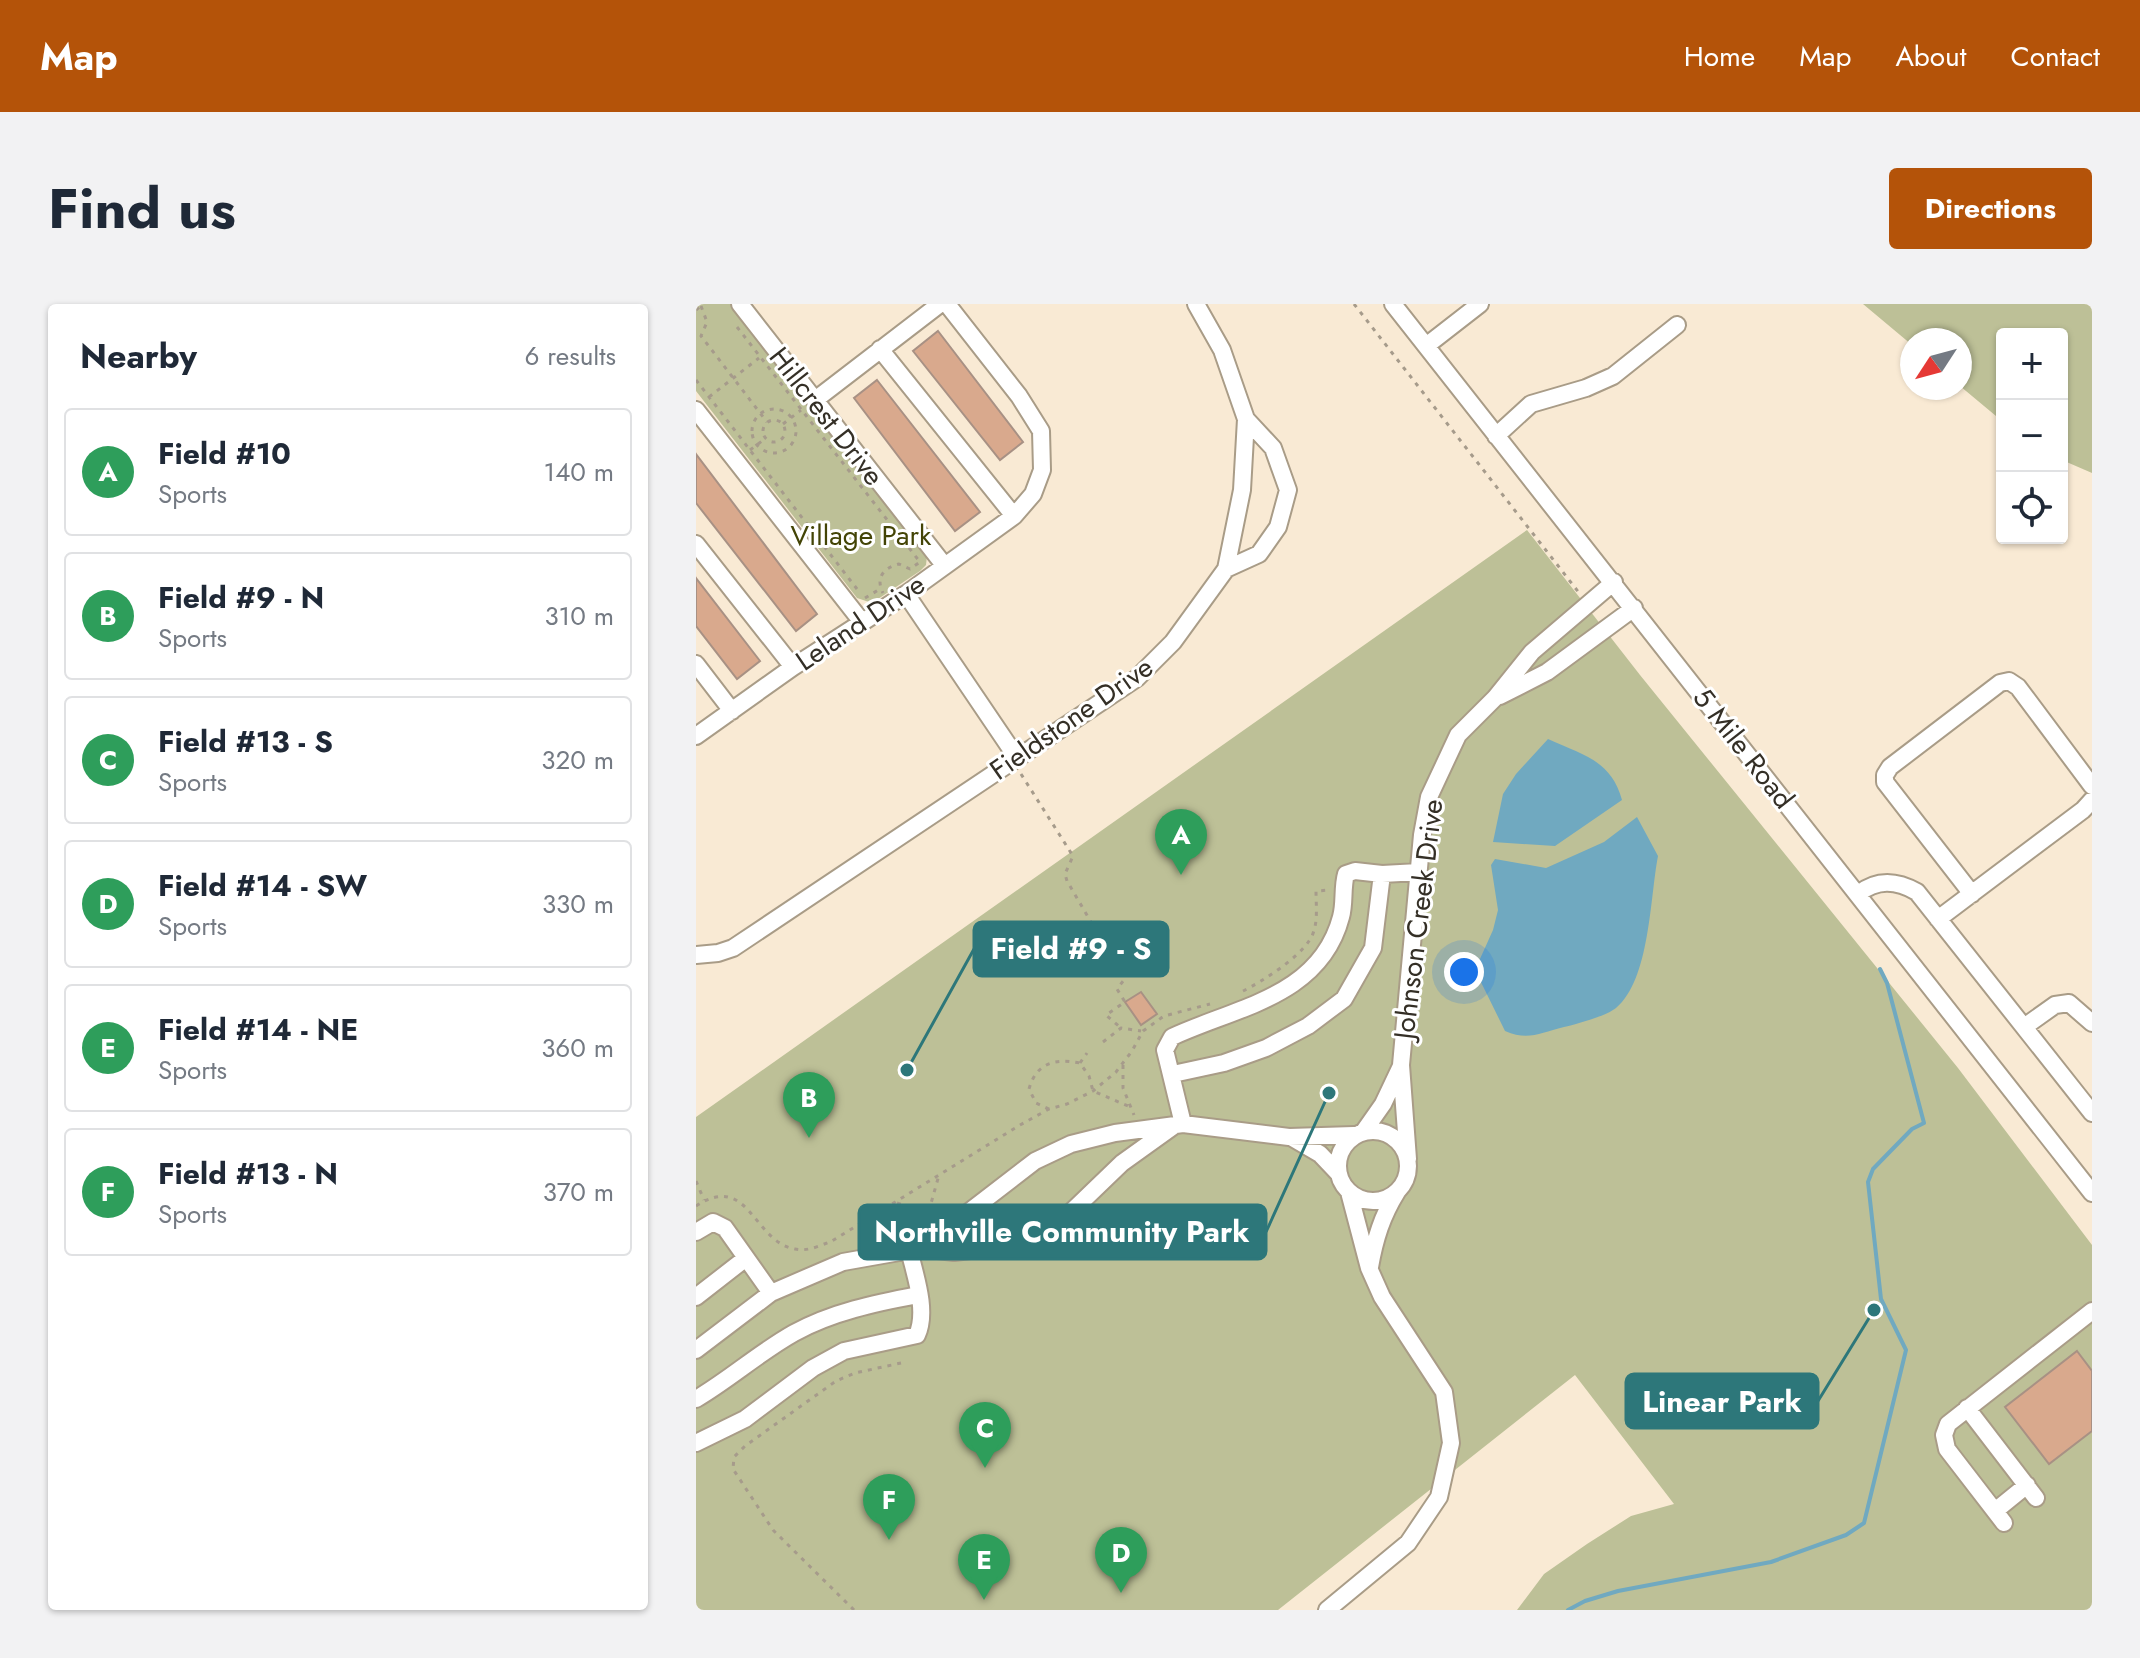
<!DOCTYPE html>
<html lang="en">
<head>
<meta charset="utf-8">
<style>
	body { margin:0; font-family:Jost,sans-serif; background:#f2f2f3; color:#1f2937 }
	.controls { position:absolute; right:24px; top:24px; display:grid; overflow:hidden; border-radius:8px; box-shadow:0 2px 6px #0004 }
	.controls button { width:72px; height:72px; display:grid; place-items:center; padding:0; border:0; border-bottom:2px solid #e0e1e3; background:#fff; color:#1f2937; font:40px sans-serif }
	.compass { position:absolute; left:1204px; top:24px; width:72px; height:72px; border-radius:50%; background:#fff; box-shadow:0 2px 6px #0004; rotate:234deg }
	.you { position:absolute; left:768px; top:668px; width:28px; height:28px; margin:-20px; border:6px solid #fff; border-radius:50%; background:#1a73e8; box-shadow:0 0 0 12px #1a73e833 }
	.badge { display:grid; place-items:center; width:52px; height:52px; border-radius:50%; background:#b45309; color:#fff; font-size:26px; font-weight:700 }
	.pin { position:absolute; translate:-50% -66px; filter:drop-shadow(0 2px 4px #0008) }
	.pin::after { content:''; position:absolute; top:42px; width:28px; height:24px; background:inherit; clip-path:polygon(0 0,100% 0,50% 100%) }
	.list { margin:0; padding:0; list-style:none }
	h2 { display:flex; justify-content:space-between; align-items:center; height:104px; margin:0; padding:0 32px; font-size:34px }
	h2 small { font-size:26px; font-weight:400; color:#747a83 }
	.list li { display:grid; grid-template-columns:52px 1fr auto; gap:24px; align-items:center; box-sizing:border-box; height:128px; margin:0 16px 16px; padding:0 16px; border:2px solid #e0e1e3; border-radius:8px }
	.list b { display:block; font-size:30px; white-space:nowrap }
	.list p { margin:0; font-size:26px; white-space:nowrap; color:#747a83 }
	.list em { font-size:26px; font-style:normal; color:#747a83 }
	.icon { flex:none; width:44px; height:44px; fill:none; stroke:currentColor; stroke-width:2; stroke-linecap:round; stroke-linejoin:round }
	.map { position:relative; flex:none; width:1396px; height:1306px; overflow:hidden; border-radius:8px }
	header { display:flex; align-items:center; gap:48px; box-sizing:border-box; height:112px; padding:0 40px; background:#b45309; color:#fff }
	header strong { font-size:38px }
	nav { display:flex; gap:44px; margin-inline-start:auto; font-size:28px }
	.intro { display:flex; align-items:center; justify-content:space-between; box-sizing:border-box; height:192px; padding:0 48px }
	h1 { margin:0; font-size:56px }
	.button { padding:20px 36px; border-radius:8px; background:#b45309; color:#fff; font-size:28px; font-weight:700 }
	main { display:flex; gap:48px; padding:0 48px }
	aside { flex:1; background:#fff; border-radius:8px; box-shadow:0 2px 6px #0004 }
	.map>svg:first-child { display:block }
</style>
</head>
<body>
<header>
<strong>Map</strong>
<nav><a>Home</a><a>Map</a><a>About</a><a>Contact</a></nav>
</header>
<div class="intro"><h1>Find us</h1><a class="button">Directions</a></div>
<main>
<aside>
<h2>Nearby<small>6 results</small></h2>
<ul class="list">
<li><span class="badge" style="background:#2e9e5b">A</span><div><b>Field #10</b><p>Sports</p></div><em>140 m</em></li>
<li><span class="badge" style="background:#2e9e5b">B</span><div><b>Field #9 - N</b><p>Sports</p></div><em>310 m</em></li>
<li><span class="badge" style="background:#2e9e5b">C</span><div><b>Field #13 - S</b><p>Sports</p></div><em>320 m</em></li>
<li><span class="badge" style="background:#2e9e5b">D</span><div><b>Field #14 - SW</b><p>Sports</p></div><em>330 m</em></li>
<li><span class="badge" style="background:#2e9e5b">E</span><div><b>Field #14 - NE</b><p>Sports</p></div><em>360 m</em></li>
<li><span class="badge" style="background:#2e9e5b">F</span><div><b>Field #13 - N</b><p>Sports</p></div><em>370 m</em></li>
</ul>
</aside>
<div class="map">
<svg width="1396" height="1306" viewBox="0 0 1396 1306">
	<rect width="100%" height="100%" fill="#f9ead4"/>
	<!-- green -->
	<path fill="#bdc097" d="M0 0H37L231 252 230 261 224 267 176 299 161 294 0 87Z
		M1167 0H1396V169L1366 156V30H1306V117L1264 82V36H1216V41Z
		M831 226 944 371 1262 764 1396 941V1306H821L848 1270 891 1240 935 1212 978 1200 879 1071 582 1306H0V813Z"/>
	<!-- water -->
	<path fill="#70a9c0" d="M852 435C887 451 915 456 926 496L859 542 797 538 807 490 820 470Z
		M941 513 962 552C954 593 954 676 920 704 910 712 881 720 868 723 844 729 832 737 809 727L779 666 797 626 802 606 795 561 799 555 850 564 908 538Z"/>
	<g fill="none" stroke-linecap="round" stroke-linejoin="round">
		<!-- stream -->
		<path stroke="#70a9c0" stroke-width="4" d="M872 1306 889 1297 922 1287 1075 1258 1150 1231 1168 1219 1210 1046 1185 995 1172 878 1177 865 1216 825 1228 819 1191 679 1184 665"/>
	</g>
	<!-- building -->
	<path fill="#d9a98d" stroke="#a89184" stroke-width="2" d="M242 27 327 138 304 156 217 47Z
		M181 76 284 208 259 227 158 94Z
		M0 150 121 310 100 327 0 199Z
		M0 274 64 357 41 375 0 322Z
		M445 688 461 710 445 721 429 698Z
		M1381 1047 1396 1067V1127L1353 1160 1309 1103Z"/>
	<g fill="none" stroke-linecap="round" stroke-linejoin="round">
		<defs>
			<path id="minor" d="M44 0 248 261
				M697 0 1396 889
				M730 42 784 0
				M184 45 318 212
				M119 96 244 0
				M0 106 166 318
				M800 132 835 100 890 84 917 72 981 21
				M0 240 97 363
				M530 265 563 250 582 223 592 186 577 144 550 115
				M210 290 321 454
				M0 360 36 407
				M804 392 851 368 938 304
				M0 432 97 363 210 290 318 212 337 190 346 166 345 127 323 92 251 0
				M1162 590C1181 575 1200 576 1221 588L1396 809
				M1276 590 1189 478V471L1194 463 1304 379 1313 377 1322 383 1396 482
				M1242 615 1387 506 1396 496
				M0 651 22 649 37 644 441 374 477 338 530 265 546 186 550 115 526 46 500 0
				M1328 723 1359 701 1373 699 1396 719
				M477 770 528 759 570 744 612 722 648 695 677 644 686 570
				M487 820 469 746 476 733C540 703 624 693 645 613 649 599 646 584 650 570L659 567 686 570 723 568
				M642 862a35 35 0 1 1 70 0a35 35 0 1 1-70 0Z
				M668 827 687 800 705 762
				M595 833 624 850 642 869
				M712 855 705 761 726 531 733 493 762 431 799 394 836 348 918 278
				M0 928 17 918 29 924 75 989
				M226 944 339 857 375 840 419 829 487 820 593 833 658 831
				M674 963C679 935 686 912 701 888
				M0 993 50 954
				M0 1046 75 989 147 958 226 944 258 948 306 942 341 929 373 910 426 859 479 821
				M0 1095C34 1075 64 1048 98 1029 136 1008 180 999 222 991
				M1271 1104 1340 1194
				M0 1139 49 1115 117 1064 148 1047 221 1031C232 1007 219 971 213 946
				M1299 1207 1331 1181
				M1308 1219 1251 1145 1248 1131 1252 1120 1396 1007
				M631 1306 712 1239 743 1193 755 1139 748 1088 686 993 673 964 653 888"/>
		</defs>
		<!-- minor casing -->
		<use href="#minor" stroke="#a99c87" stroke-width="20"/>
		<!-- path -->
		<path stroke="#a69b8b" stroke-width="3" stroke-dasharray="4 6" stroke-linecap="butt" d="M658 0 884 290
			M5 2 11 18 5 32 71 118
			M0 6 7 0
			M41 23 224 258 214 265 203 260C188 264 179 273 187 289
			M0 76 161 285
			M13 93 63 54
			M56 127a22 22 0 1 1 44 0a22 22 0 1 1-44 0Z
			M67 127a11 11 0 1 1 22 0a11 11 0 1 1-22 0Z
			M87 120 105 106
			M54 146 70 134
			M169 294 184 285
			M325 470 377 552 369 570 371 577 426 671 428 676 421 685 429 698 410 711 425 724
			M547 687C567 677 601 655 613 637 623 623 620 603 620 587L634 586
			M407 738 425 724 445 727
			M384 759 391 749
			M427 761V784L438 811
			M353 805 340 799 333 785C340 759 359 754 384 759L393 772 397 787 432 802
			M0 877 8 896
			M201 899 231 909
			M0 902C53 867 57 938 99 945 112 948 125 941 136 937L324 821 353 805 371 800 397 787 420 768 436 747 447 727 468 712 514 700
			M234 917 232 910 243 871
			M158 1306 77 1226 37 1165 38 1153 49 1142 140 1077 159 1069 205 1059"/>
		<!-- minor -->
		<use href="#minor" stroke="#fff" stroke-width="16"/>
	</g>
	<g text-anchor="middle" stroke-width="6" stroke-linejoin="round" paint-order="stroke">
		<!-- street labels -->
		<g font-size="28" fill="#342f26" stroke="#fff">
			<text transform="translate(131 112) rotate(52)" y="10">Hillcrest Drive</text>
			<text transform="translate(164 318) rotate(-34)" y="10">Leland Drive</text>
			<text transform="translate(375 414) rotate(-35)" y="10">Fieldstone Drive</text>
			<text transform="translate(1048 444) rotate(52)" y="10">5 Mile Road</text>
			<text transform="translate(722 615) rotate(-83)" y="10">Johnson Creek Drive</text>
		</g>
		<!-- park labels -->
		<g font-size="28" fill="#434406" stroke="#fff">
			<text x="165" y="241">Village Park</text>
		</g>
	</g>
	<!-- callouts -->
	<path fill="none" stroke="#2d777a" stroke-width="3" d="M211 766L278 645M633 789L570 928M1178 1006L1122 1097"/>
	<g fill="#2d777a" stroke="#fff" stroke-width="3">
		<circle cx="211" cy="766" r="8"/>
		<circle cx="633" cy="789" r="8"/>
		<circle cx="1178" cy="1006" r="8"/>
	</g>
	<g fill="#2d777a" stroke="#2d777a" stroke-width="3">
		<rect x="278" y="618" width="194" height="54" rx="8"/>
		<rect x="163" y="901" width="407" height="54" rx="8"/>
		<rect x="930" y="1070" width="192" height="54" rx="8"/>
	</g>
	<g font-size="30" text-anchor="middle" font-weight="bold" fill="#fff">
		<text x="375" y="655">Field #9 - S</text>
		<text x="366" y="938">Northville Community Park</text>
		<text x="1026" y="1108">Linear Park</text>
	</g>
</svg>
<div class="controls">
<button>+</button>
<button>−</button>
<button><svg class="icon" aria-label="locate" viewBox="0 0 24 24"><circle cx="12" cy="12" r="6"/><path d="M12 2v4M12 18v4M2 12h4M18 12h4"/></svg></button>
</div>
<svg class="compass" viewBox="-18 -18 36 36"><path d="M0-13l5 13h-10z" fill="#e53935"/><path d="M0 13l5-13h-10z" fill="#747a83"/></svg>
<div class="you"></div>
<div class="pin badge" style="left:485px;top:571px;background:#2e9e5b">A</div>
<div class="pin badge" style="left:113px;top:834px;background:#2e9e5b">B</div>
<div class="pin badge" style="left:289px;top:1164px;background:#2e9e5b">C</div>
<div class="pin badge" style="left:425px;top:1289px;background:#2e9e5b">D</div>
<div class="pin badge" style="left:288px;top:1296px;background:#2e9e5b">E</div>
<div class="pin badge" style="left:193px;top:1236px;background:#2e9e5b">F</div>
</div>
</main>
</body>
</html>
